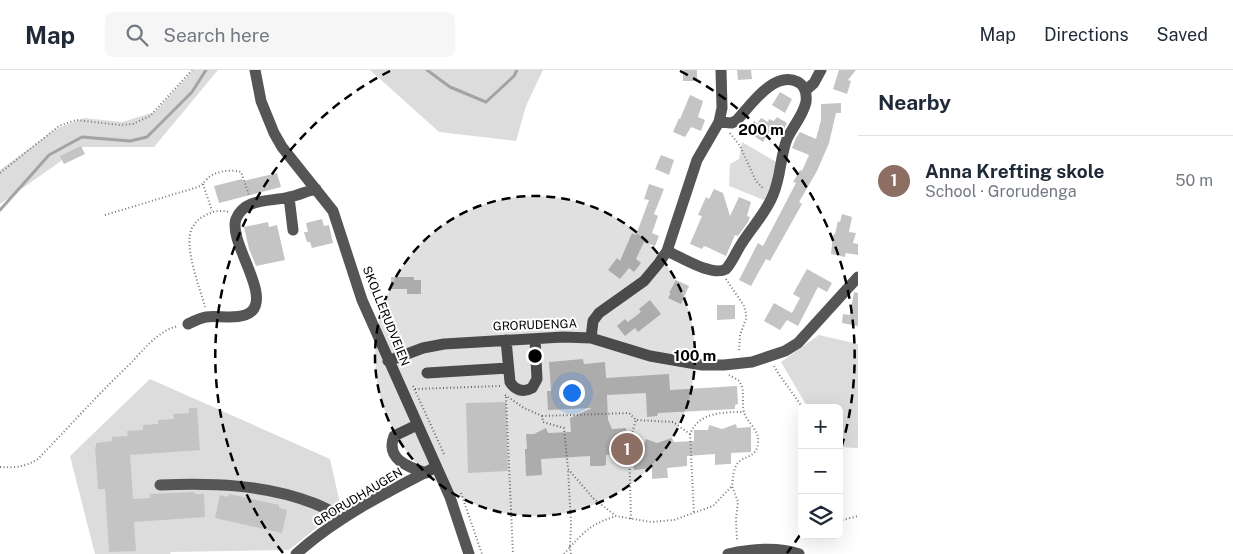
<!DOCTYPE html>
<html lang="en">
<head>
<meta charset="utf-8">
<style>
	body { margin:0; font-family:"Public Sans",sans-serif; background:#f6f6f7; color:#1f2937 }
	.controls { position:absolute; right:15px; bottom:15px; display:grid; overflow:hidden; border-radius:8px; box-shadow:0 5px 20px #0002 }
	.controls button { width:45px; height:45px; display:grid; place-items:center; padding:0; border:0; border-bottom:1px solid #e0e1e3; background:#fff; color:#1f2937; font:25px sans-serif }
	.you { position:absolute; left:571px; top:322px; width:18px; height:18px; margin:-12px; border:4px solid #fff; border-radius:50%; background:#1a73e8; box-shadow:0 0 0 8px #1a73e833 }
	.badge { display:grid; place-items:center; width:32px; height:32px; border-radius:50%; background:#000; color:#fff; font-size:16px; font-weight:700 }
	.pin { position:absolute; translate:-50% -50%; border:2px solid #fff; box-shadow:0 1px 5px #0006 }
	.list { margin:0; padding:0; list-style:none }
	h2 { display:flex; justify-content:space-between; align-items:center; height:65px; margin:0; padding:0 20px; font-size:21px }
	h2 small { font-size:16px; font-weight:400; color:#747a83 }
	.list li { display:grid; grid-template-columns:32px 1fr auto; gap:15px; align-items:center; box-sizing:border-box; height:90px; padding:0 20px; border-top:1px solid #e0e1e3 }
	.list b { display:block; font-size:19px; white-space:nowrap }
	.list p { margin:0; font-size:16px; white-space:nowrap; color:#747a83 }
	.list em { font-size:16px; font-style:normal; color:#747a83 }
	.icon { flex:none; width:28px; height:28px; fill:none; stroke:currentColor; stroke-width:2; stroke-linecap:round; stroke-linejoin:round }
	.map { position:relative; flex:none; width:858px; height:484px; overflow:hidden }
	header { display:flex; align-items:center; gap:30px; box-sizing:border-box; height:70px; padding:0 25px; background:#fff; border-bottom:1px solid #e0e1e3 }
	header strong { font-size:24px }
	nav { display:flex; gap:28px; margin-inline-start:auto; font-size:18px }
	.search { width:350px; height:45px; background:#f6f6f7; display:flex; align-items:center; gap:12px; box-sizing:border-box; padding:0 18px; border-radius:8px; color:#747a83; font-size:19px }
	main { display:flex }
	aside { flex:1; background:#fff }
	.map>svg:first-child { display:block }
</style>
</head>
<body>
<header>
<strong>Map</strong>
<div class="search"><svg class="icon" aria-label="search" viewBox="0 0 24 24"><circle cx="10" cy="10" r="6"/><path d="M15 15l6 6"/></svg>Search here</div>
<nav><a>Map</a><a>Directions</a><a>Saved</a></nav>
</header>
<main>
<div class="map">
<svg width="858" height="484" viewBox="0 0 858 484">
	<rect width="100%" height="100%" fill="#fff"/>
	<!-- green -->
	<path fill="#dcdcdc" d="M193 0H218L154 77H81L0 134V100L56 59 84 48 122 52 155 42Z
		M370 0H543L526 36 516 71 439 62Z
		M742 72 778 93 768 126 764 130 729 116 730 94 739 89Z
		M819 265 858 274V378L839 377V338H808L781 292Z
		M150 309 330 389 341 438 289 480 171 482 170 484H95L70 386Z
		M506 332 508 401 468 403 466 333Z"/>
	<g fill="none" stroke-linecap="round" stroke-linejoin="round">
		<!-- stream -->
		<path stroke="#a3a3a3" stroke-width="3" d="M427 0 450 17 486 32 514 6 517 0
			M0 140 49 85 82 67 130 71 147 67 192 22 206 0"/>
	</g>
	<!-- building -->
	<path fill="#c4c4c4" d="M683 0H697V11H683Z
		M737 0H751L752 9 738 10Z
		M839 0H856L848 10 851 11 847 24 833 19Z
		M780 22 792 29 785 43 772 35Z
		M690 25 703 31 698 47 705 50 701 61 691 57 685 67 673 62 679 48 680 49Z
		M841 33V43H836L829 73 817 101 799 132 802 134 770 191 766 189 751 216 739 210 758 173 763 176 796 113 793 112 800 100 802 101 809 85 792 78 796 68 800 62 816 69 821 50V34Z
		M777 47 787 53 782 63 772 57 763 72 751 64 761 48 768 52 769 49 774 51Z
		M81 76 85 84 64 94 60 86Z
		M661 85 674 90 669 105 655 99Z
		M277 103 281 117 219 133 214 116 242 109 243 111Z
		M649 114 664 119 654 144 658 146 652 163 659 166 655 176 644 172 636 189 641 193 634 202 629 198 620 209 608 200 617 188 620 191 632 163 636 165 649 130 644 129Z
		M714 119 723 123 730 146 739 127 751 132 747 146 750 147 748 152 738 166 735 165 726 186 707 177V176L706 177 704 176 702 179 690 174 702 146 698 145 706 127 709 129Z
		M842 144 852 147 849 162 856 163 853 173 858 174V185L846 183 845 187 831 184 833 165 835 164 838 151 840 152Z
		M322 149 324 156 329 155 333 173 312 178 310 172H307L304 162H308L306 153Z
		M268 152 269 157 277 155 285 190 256 196 249 179 244 157Z
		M807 199 832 213 827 222 818 217 798 256 787 250 780 260 764 251 774 233 792 243 800 228 793 224Z
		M391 207H414V210H421V224H407V219H391Z
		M676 210 689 216 681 234 668 228 671 223H669Z
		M854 222 858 223V256L842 253 843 244 850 245Z
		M650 230 661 244 638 262 635 258 625 266 617 256 625 249 628 252 641 242 639 239Z
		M717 235H735V249L717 250Z
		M583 289 584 294 605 292 606 308 669 304 670 320 737 316 738 334 735 335V339L658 343 657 346 647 347 646 323 607 325 608 350 612 359 626 358 627 375 644 374 646 369 657 373 672 368 674 372 694 371V360H708L709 355 722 359 736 354 737 358 751 357V382L731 383V394H727L715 395V384L687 386V396L667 398 668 408H664L652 409V398L634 400 631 383 606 385V395L602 396H590V386L541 389 542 405 526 406 525 379H527L526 364H534L546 358 548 363 571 362 570 348 592 338 548 340 547 321H551L549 292Z
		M189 338H197L200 380 130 385 133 429 150 428V424L192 422H195V424H204L205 447 134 452 136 481 109 482 105 419H98L95 377H96V373L112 371V367L128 366 127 361 143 360V355L158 354V350L174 349 173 344 189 343Z
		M229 424 279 435V438L287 440 282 463 215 448 220 425 228 427Z"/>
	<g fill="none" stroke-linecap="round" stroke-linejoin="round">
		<!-- path -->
		<path stroke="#777" stroke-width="2" stroke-dasharray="1 2.5" stroke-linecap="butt" d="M730 63 740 76 756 111 763 118
			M0 103 59 56 76 50 120 55 133 54 150 46 192 0
			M203 114 212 141
			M105 145 198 117C202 115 203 113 207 109 215 101 230 99 241 102L249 125
			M726 209 744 236 746 243V249L740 265 739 282
			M205 237C200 218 183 176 192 158 196 151 200 148 206 145 213 141 221 140 229 142
			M774 296 778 303 803 338
			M729 305C732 307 737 309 739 311 746 321 741 331 744 342 747 353 760 360 758 373 756 387 748 385 740 391 733 396 733 409 732 416
			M413 316 445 386
			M415 319 500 316
			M505 325 524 338 542 346 543 352 564 358 568 399 594 429 616 446 651 452 674 450 713 436 732 416 738 432 736 449 737 471
			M506 327 513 484
			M542 346 629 343 636 350 673 352 690 364C699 342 723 342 744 342
			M690 364 694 444
			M0 397C15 398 25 397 38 389 69 357 98 324 130 294 143 280 159 260 178 256
			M461 423 482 484
			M631 449 629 373 636 350
			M839 451 858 446
			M564 484 570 477 571 454 568 399
			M571 484 570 477C587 459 592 454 616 446"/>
		<!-- minor -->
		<path stroke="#555" stroke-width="11" d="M255 0 261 31 274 63 282 77 333 141 362 230 450 427 469 484
			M806 20 814 13 821 0
			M289 127 293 160
			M667 181C681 187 712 207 726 199 733 191 736 182 742 173 752 157 766 143 773 125 781 107 780 87 787 69 793 56 803 46 806 32 807 24 805 16 798 12 774 0 751 35 737 50L732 53 719 52
			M188 254C194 251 200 248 206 247 219 245 241 251 252 241 270 223 228 171 236 149 245 127 271 132 290 127 299 125 307 121 316 119
			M591 268 593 251 599 243 644 211 659 193 667 181 697 90 719 52 722 38 721 0
			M506 270 510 312C515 320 523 323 532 318L537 309 535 269
			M388 291 423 278 444 274 563 267 591 268 650 286 702 295H724L752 292 785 281 798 273 858 207
			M427 303 508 298
			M417 355 394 366C385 389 408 397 426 403
			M160 415C211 413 264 414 313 433 324 437 334 443 344 448
			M296 484C337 447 387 422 436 397
			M728 484C751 479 776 476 799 484"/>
	</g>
	<!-- distance rings -->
	<circle cx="535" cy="286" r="160" fill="#000" fill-opacity=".12"/>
	<g fill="none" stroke="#000" stroke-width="2.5" stroke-dasharray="9 6">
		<circle cx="535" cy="286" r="160"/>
		<path d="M800 465A320 320 0 0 1 787 483M283 483A320 320 0 0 1 390 1M680 1A320 320 0 0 1 839 385"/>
	</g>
	<g text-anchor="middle" stroke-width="4" stroke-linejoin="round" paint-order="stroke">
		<!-- street labels -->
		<g font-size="12" fill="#000" stroke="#fff">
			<text transform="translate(386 246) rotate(68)" y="4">SKOLLERUDVEIEN</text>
			<text transform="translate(535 255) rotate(-2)" y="4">GRORUDENGA</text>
			<text transform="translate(358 427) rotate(-31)" y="4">GRORUDHAUGEN</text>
		</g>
	</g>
	<circle cx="535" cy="286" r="8" fill="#000" stroke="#fff" stroke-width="2.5"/>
	<g font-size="15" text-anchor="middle" font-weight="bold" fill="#000" stroke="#fff" stroke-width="4" stroke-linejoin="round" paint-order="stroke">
		<text x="761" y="65">200 m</text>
		<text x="695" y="291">100 m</text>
	</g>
</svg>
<div class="controls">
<button>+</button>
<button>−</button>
<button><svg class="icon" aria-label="layers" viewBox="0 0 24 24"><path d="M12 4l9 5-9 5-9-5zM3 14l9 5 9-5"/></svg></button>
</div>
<div class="you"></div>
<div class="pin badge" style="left:627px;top:379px;background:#8d6e63">1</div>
</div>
<aside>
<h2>Nearby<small></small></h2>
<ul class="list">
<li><span class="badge" style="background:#8d6e63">1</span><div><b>Anna Krefting skole</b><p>School · Grorudenga</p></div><em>50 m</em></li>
</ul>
</aside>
</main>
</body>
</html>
